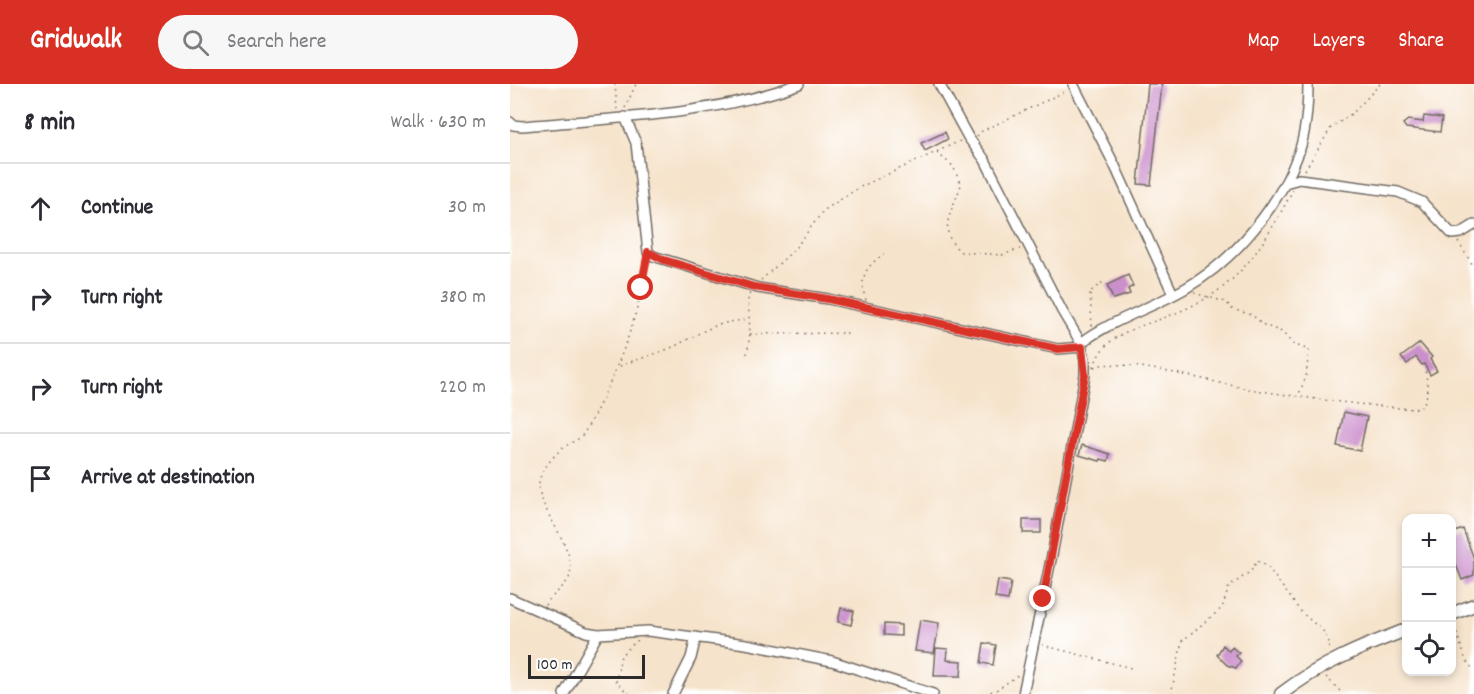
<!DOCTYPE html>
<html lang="en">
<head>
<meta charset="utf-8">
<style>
	body { margin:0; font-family:Dekko,sans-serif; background:#f7f7f7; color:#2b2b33 }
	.controls { position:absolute; right:18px; bottom:18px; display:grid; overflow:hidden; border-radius:12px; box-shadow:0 3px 9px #0003 }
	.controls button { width:54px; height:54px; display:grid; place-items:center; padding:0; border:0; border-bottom:2px solid #e1e1e2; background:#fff; color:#2b2b33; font:30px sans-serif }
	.scale { position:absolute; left:18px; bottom:15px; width:117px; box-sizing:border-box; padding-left:6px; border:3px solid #2b2b2b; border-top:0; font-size:16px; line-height:21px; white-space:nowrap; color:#2b2b2b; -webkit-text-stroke:4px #fff; paint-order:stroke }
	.stop { position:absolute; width:18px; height:18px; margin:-14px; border:4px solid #d93025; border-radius:50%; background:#fff }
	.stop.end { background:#d93025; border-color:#fff; box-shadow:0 2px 6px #0008 }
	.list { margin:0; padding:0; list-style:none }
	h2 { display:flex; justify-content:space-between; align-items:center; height:78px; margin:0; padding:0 24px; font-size:26px }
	h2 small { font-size:20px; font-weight:400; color:#7c7c81 }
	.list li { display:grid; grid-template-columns:39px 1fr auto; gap:18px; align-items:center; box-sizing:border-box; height:90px; padding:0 24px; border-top:2px solid #e1e1e2 }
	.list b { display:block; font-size:22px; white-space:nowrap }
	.list em { font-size:20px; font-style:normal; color:#7c7c81 }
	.icon { flex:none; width:33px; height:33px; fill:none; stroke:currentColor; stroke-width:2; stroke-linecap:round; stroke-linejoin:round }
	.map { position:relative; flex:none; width:964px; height:610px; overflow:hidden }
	header { display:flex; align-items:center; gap:36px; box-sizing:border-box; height:84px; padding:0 30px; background:#d93025; color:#fff }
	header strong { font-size:28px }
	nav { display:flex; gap:33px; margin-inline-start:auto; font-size:21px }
	.search { width:420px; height:54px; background:#f7f7f7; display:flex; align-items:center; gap:15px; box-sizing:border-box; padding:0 21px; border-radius:33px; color:#7c7c81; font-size:22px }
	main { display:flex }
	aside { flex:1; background:#fff }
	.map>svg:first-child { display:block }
</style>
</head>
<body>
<header>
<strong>Gridwalk</strong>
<div class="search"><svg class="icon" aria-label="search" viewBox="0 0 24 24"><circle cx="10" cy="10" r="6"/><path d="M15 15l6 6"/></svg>Search here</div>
<nav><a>Map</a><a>Layers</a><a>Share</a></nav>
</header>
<main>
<aside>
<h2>8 min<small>Walk · 630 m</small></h2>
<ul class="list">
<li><svg class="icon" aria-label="ahead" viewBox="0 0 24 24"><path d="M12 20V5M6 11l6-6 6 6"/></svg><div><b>Continue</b></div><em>30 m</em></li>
<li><svg class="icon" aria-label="right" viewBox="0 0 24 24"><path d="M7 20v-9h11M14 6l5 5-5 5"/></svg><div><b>Turn right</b></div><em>380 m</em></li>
<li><svg class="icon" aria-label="right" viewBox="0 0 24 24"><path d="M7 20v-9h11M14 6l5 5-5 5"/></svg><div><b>Turn right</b></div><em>220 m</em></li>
<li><svg class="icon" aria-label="arrive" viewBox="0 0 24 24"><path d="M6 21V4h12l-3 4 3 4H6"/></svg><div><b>Arrive at destination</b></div></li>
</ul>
</aside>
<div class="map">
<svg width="964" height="610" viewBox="0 0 964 610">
	<rect width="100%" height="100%" fill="#fff"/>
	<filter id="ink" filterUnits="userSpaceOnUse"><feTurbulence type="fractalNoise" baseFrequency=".0167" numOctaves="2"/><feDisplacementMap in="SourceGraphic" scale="12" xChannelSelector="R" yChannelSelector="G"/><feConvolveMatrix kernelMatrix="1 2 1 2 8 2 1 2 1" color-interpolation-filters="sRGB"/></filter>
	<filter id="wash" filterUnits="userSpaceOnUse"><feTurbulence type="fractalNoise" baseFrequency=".008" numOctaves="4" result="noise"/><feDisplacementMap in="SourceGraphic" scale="24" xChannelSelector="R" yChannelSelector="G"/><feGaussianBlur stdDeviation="1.35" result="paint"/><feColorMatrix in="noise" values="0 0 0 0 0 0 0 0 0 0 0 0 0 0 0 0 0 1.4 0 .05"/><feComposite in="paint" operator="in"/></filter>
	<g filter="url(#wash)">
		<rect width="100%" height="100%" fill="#f6e3cb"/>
		<g id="blocks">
			<!-- building -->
			<path fill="#cb8fcc" d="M638 0H652L641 101 628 100Z
				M914 32 932 34 930 48 896 44 893 40 898 36 913 38Z
				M435 48 438 55 415 67 411 59Z
				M618 191 623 202 618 205 620 210 603 215 597 201Z
				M910 259 922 273 920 275 927 287 920 291 914 280 912 281 906 273 897 280 891 273Z
				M834 328 857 333 850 367 827 362Z
				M572 361 600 370 598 377 591 375 590 377 569 371Z
				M513 436H531V449H513Z
				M953 445 964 475V491L952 496 942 470V449Z
				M488 496 501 498 498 516 485 514Z
				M331 524 344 527 341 541 328 538Z
				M410 536 429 539 424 569 405 567Z
				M374 540 391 541V552L374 551Z
				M474 559 486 561 483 581 471 579Z
				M713 561 719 567 722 563 729 569 726 572 731 577 726 584 717 581 707 571Z
				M426 564 438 565 437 576 452 577 451 592H424Z"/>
		</g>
	</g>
	<g filter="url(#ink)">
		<use href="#blocks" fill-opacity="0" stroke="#726b63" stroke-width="1.5"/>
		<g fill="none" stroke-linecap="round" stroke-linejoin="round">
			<defs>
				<path id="minor" d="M429 0 458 53 475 76 552 227 571 259
					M563 0 604 80 663 210
					M115 33 126 59 138 168 143 172 248 204 318 215 548 265 572 263
					M0 38 3 41 12 42C104 34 201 32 289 0
					M775 99 789 95 888 108 912 118 942 150 951 149 964 141
					M0 514 76 548 88 550 138 547 236 560 322 577 423 610
					M54 610 88 550
					M163 610 181 574 186 553
					M513 610 543 466 575 291V275L571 259C603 235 642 224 676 204 725 176 770 121 789 68 796 47 798 22 798 0"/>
				<path id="major" d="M942 530 964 521
					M771 610C810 580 851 563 896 546"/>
			</defs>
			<!-- minor casing -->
			<use href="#minor" stroke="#726b63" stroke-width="12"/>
			<!-- major casing -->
			<use href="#major" stroke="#726b63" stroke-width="15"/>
			<!-- path -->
			<path stroke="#726b63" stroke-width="1.5" stroke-dasharray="1.5 4.5" stroke-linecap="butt" d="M105 0 107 26
				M115 24 126 0
				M467 52 472 47 556 7
				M427 69 443 82 451 101C443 127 425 146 451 168L492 171 510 165
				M795 86 821 44 844 28 870 0
				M948 158 964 183
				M251 196 284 166 313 127 350 103 450 57
				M684 209 716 218 722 225 742 231 754 241 772 248 783 260 799 266 796 293 788 312
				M356 216C348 194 356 182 374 170
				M582 242 580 208 593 198
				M240 250 339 249
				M237 270 240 250 238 213 240 209
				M110 282C127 275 151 269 167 261 194 247 207 237 239 236
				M584 283C593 248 633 243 661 231 679 224 698 215 713 203 745 178 764 141 783 106
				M585 283C607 272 710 300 739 305 793 314 849 321 904 325L910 324C920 314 918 300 915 286
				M35 521C41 512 55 503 59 494 70 463 21 421 30 394 34 382 48 366 59 360 64 357 70 355 74 349 102 302 129 234 137 178
				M943 538 956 577 964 586
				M532 561 621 584
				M816 593 833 610
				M119 610 106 598 111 571 128 556
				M475 610 488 605 508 591
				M661 610 672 557 712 524 719 503 741 487 747 477 757 482 791 528 814 548 820 560 818 568"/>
			<!-- minor -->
			<use href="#minor" stroke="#fff" stroke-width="9"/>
			<!-- major -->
			<use href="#major" stroke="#fff" stroke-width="12"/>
		</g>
	</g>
	<g fill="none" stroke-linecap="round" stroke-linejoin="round" filter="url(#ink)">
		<!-- route -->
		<path stroke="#d93025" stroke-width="8" d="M131 204 138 168 154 176 244 203 318 215 548 265 572 263 575 291 533 515"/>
	</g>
</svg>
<div class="controls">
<button>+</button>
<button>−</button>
<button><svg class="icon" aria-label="locate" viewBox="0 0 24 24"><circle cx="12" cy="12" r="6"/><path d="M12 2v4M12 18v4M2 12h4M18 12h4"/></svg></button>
</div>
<div class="scale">100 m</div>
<div class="stop" style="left:131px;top:204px"></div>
<div class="stop end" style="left:533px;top:515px"></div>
</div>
</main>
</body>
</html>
